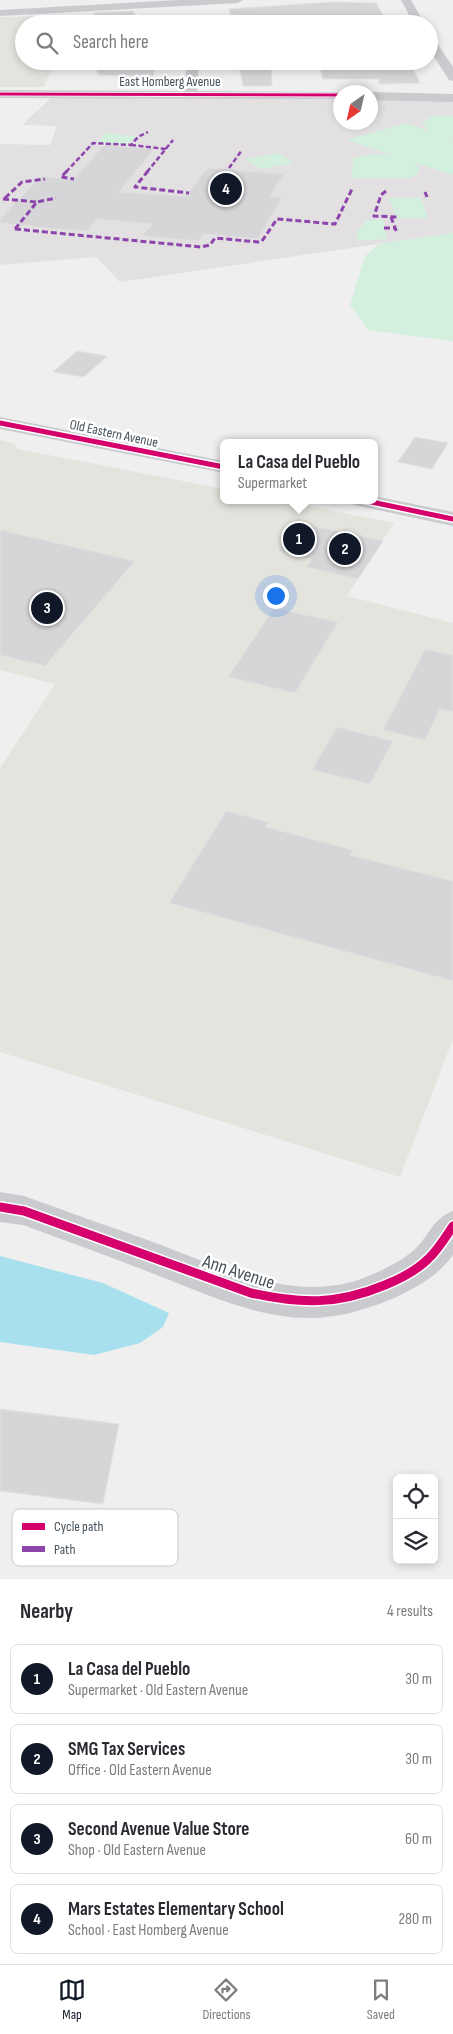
<!DOCTYPE html>
<html lang="en">
<head>
<meta charset="utf-8">
<style>
	body { margin:0; font-family:"Sofia Sans Condensed",sans-serif; background:#f2f2f3; color:#2b2b33 }
	.controls { position:absolute; right:15px; bottom:15px; display:grid; overflow:hidden; border-radius:8px; box-shadow:0 2px 8px #0003 }
	.controls button { width:45px; height:45px; display:grid; place-items:center; padding:0; border:0; border-bottom:1px solid #e1e1e2; background:#fff; color:#2b2b33; font:25px sans-serif }
	.compass { position:absolute; left:333px; top:85px; width:45px; height:45px; border-radius:50%; background:#fff; box-shadow:0 2px 8px #0003; rotate:214deg }
	.you { position:absolute; left:275px; top:595px; width:18px; height:18px; margin:-12px; border:4px solid #fff; border-radius:50%; background:#1a73e8; box-shadow:0 0 0 8px #1a73e833 }
	.badge { display:grid; place-items:center; width:32px; height:32px; border-radius:50%; background:#111827; color:#fff; font-size:16px; font-weight:700 }
	.pin { position:absolute; translate:-50% -50%; border:2px solid #fff; box-shadow:0 1px 5px #0006 }
	.popup { position:absolute; left:220px; top:439px; width:158px; height:65px; box-sizing:border-box; display:grid; place-content:center; border-radius:8px; background:#fff; filter:drop-shadow(0 1px 4px #0005); font-size:16px; white-space:nowrap; color:#7c7c81 }
	.popup b { font-size:19px; color:#2b2b33 }
	.popup::after { content:''; position:absolute; left:50%; top:100%; margin-left:-10px; border:10px solid transparent; border-top-color:#fff }
	.list { margin:0; padding:0; list-style:none }
	h2 { display:flex; justify-content:space-between; align-items:center; height:65px; margin:0; padding:0 20px; font-size:21px }
	h2 small { font-size:16px; font-weight:400; color:#7c7c81 }
	.list li { display:grid; grid-template-columns:32px 1fr auto; gap:15px; align-items:center; box-sizing:border-box; height:70px; margin:0 10px 10px; padding:0 10px; border:1px solid #e1e1e2; border-radius:8px }
	.list b { display:block; font-size:19px; white-space:nowrap }
	.list p { margin:0; font-size:16px; white-space:nowrap; color:#7c7c81 }
	.list em { font-size:16px; font-style:normal; color:#7c7c81 }
	.icon { flex:none; width:28px; height:28px; fill:none; stroke:currentColor; stroke-width:2; stroke-linecap:round; stroke-linejoin:round }
	.map { position:relative; flex:none; width:453px; height:1579px; overflow:hidden }
	.search { position:absolute; background:#fff; box-shadow:0 2px 8px #0003; left:15px; right:15px; top:15px; height:55px; display:flex; align-items:center; gap:12px; box-sizing:border-box; padding:0 18px; border-radius:28px; color:#7c7c81; font-size:19px }
	.sheet { height:385px; background:#fff }
	nav { display:flex; justify-content:space-around; align-items:center; box-sizing:border-box; height:70px; border-top:1px solid #e1e1e2; background:#fff; font-size:14px; color:#7c7c81 }
	nav a { display:grid; justify-items:center; gap:2px }
	nav .on { color:#111827 }
	.map>svg:first-child { display:block }
</style>
</head>
<body>
<div class="map">
<svg width="453" height="1579" viewBox="0 0 453 1579">
	<rect width="100%" height="100%" fill="#f0efef"/>
	<!-- commercial -->
	<path fill="#e5e3dd" d="M55 16V24H24V61H54L44 87H0V17Z
		M0 440 14 443 18 449 224 489V500H279L394 523 347 596 453 623V1039L400 1177 0 1052V768L55 684 0 670Z"/>
	<!-- education -->
	<path fill="#e2e0e1" d="M55 94 340 95V122H370L371 96 453 98V233L120 282 96 257 0 265V144L50 145 57 126 22 125Z"/>
	<!-- green -->
	<path fill="#d3efdd" d="M432 116H453V137L451 138H453V175L413 162 419 167V173L410 178H352L353 158 375 154 394 156 347 140 406 123 429 131 422 123Z
		M105 133 136 136 127 145 97 142Z
		M279 153 294 163 261 169 246 159Z
		M389 198H421L428 218H397Z
		M366 220H383L387 239 358 241 356 234Z
		M453 233V341L368 330 350 305 365 256 379 244Z"/>
	<!-- water -->
	<path fill="#a8e0ee" d="M0 1256 103 1283 169 1313 163 1327 140 1343 94 1355 0 1342Z"/>
	<!-- building -->
	<path fill="#d6d6d8" stroke="#e1e1e2" d="M333 2 376 3 388 24H232L229 9Z
		M133 11 140 24H72L69 19 96 17 93 13Z
		M92 61H157L153 76 99 75Z
		M238 61H409L420 83 379 84V79H323L320 67 271 68 272 86H243Z
		M104 145 154 149 119 192 186 196 204 172 209 168 284 174 270 196 282 198 258 239 204 234 199 241 142 236 152 224 97 219 87 231 31 227 32 226 0 223V219L40 177 74 179Z
		M77 351 107 356 84 377 53 372Z
		M415 437 448 443 432 469 398 462Z
		M299 523 383 541 358 579 306 567 312 559 278 551Z
		M0 530 135 561 45 666 0 655Z
		M274 608 338 622 295 693 228 677Z
		M425 649 453 655V712L440 709 425 740 383 730Z
		M337 727 393 741 370 784 312 770Z
		M226 811 269 822 266 827 353 850 350 855 453 881V981L169 903Z
		M0 1409 119 1424 103 1504 0 1491Z"/>
	<g fill="none" stroke-linecap="round" stroke-linejoin="round">
		<!-- minor -->
		<path fill="#c9cbce" fill-rule="evenodd" d="M178 0H243L238 3 0 16V10Z
			M401 0H411L425 24H414Z
			M429 36 433 37 453 67V81L449 80 429 49Z
			M187 61H199L197 91 345 92H340V99L0 98V90L184 91Z
			M369 92H370L453 94V102L370 100V92Z
			M0 1192 24 1196C65 1211 105 1225 145 1239 211 1263 290 1304 361 1279 379 1272 399 1263 414 1250 430 1235 432 1219 453 1211V1255C438 1276 416 1288 392 1299 365 1310 338 1318 308 1318 257 1318 206 1294 159 1276 114 1258 69 1242 23 1225L0 1222Z"/>
		<!-- tertiary -->
		<path fill="#c9cbce" fill-rule="evenodd" d="M0 417 224 461V473L0 429Z
			M374 496 453 512V526L354 505 351 500H374Z"/>
		<!-- quiet-far1 -->
		<path stroke="#8e44ad" stroke-width="2.5" stroke-dasharray="5 2.5" stroke-linecap="butt" d="M131 145 166 149
			M229 168 242 150
			M66 172 93 143 131 145 138 137 148 132
			M147 172 173 140"/>
		<!-- quiet -->
		<path stroke="#8e44ad" stroke-width="3" stroke-dasharray="6 3" stroke-linecap="butt" d="M67 171 61 177 74 179
			M148 171 135 187 189 193
			M386 191 381 195 374 216 397 217
			M425 192 427 197
			M5 198 22 182 45 179
			M3 199 37 202
			M391 217 397 233
			M384 228H395
			M15 229 201 247 210 245 215 238 258 242 262 241 277 219 335 224 353 187
			M15 229 37 202 56 198"/>
		<defs>
			<path id="cycleway-far2" d="M0 94 340 95"/>
			<path id="cycleway-far1" d="M0 423 224 467
				M362 500 453 519"/>
			<path id="cycleway" d="M0 1207 24 1211 251 1293C301 1304 337 1305 385 1285 400 1279 416 1271 428 1259 438 1250 445 1238 453 1226"/>
		</defs>
		<!-- cycleway-far2 casing -->
		<use href="#cycleway-far2" stroke="#fff" stroke-width="4.5"/>
		<!-- cycleway-far1 casing -->
		<use href="#cycleway-far1" stroke="#fff" stroke-width="8"/>
		<!-- cycleway casing -->
		<use href="#cycleway" stroke="#fff" stroke-width="12"/>
		<!-- cycleway-far2 -->
		<use href="#cycleway-far2" stroke="#d6006c" stroke-width="3"/>
		<!-- cycleway-far1 -->
		<use href="#cycleway-far1" stroke="#d6006c" stroke-width="5"/>
		<!-- cycleway -->
		<use href="#cycleway" stroke="#d6006c" stroke-width="9"/>
	</g>
	<g text-anchor="middle" stroke-width="5" stroke-linejoin="round" paint-order="stroke">
		<!-- far-street labels -->
		<g font-size="14" fill="#46525c" stroke="#fff">
			<text x="170" y="86">East Homberg Avenue</text>
			<text transform="translate(114 433) rotate(12)" y="5">Old Eastern Avenue</text>
		</g>
		<!-- near-street labels -->
		<g font-size="19" fill="#46525c" stroke="#fff">
			<text transform="translate(239 1271) rotate(18)" y="7">Ann Avenue</text>
		</g>
	</g>
	<!-- legend -->
	<rect x="12" y="1509" width="166" height="57" rx="8" fill="#fff" stroke="#c8cbce" stroke-width="1"/>
	<rect x="22" y="1523" width="23" height="7" fill="#d6006c"/>
	<rect x="22" y="1546" width="23" height="6" fill="#8e44ad"/>
	<g font-size="14" fill="#46525c">
		<text x="54" y="1531">Cycle path</text>
		<text x="54" y="1554">Path</text>
	</g>
</svg>
<div class="controls">
<button><svg class="icon" aria-label="locate" viewBox="0 0 24 24"><circle cx="12" cy="12" r="6"/><path d="M12 2v4M12 18v4M2 12h4M18 12h4"/></svg></button>
<button><svg class="icon" aria-label="layers" viewBox="0 0 24 24"><path d="M12 4l9 5-9 5-9-5zM3 14l9 5 9-5"/></svg></button>
</div>
<svg class="compass" viewBox="-18 -18 36 36"><path d="M0-13l5 13h-10z" fill="#e53935"/><path d="M0 13l5-13h-10z" fill="#7c7c81"/></svg>
<div class="you"></div>
<div class="pin badge" style="left:299px;top:539px">1</div>
<div class="popup"><b>La Casa del Pueblo</b>Supermarket</div>
<div class="pin badge" style="left:345px;top:549px">2</div>
<div class="pin badge" style="left:47px;top:608px">3</div>
<div class="pin badge" style="left:226px;top:189px">4</div>
<div class="search"><svg class="icon" aria-label="search" viewBox="0 0 24 24"><circle cx="10" cy="10" r="6"/><path d="M15 15l6 6"/></svg>Search here</div>
</div>
<section class="sheet">
<h2>Nearby<small>4 results</small></h2>
<ul class="list">
<li><span class="badge">1</span><div><b>La Casa del Pueblo</b><p>Supermarket · Old Eastern Avenue</p></div><em>30 m</em></li>
<li><span class="badge">2</span><div><b>SMG Tax Services</b><p>Office · Old Eastern Avenue</p></div><em>30 m</em></li>
<li><span class="badge">3</span><div><b>Second Avenue Value Store</b><p>Shop · Old Eastern Avenue</p></div><em>60 m</em></li>
<li><span class="badge">4</span><div><b>Mars Estates Elementary School</b><p>School · East Homberg Avenue</p></div><em>280 m</em></li>
</ul>
</section>
<nav>
<a class="on"><svg class="icon" aria-label="map" viewBox="0 0 24 24"><path d="M3 6l6-2 6 2 6-2v14l-6 2-6-2-6 2zM9 4v14M15 6v14"/></svg>Map</a>
<a><svg class="icon" aria-label="directions" viewBox="0 0 24 24"><path d="M12 3l9 9-9 9-9-9zM9 14v-3h6M13 9l2 2-2 2"/></svg>Directions</a>
<a><svg class="icon" aria-label="saved" viewBox="0 0 24 24"><path d="M7 4h10v16l-5-4-5 4z"/></svg>Saved</a>
</nav>
</body>
</html>
